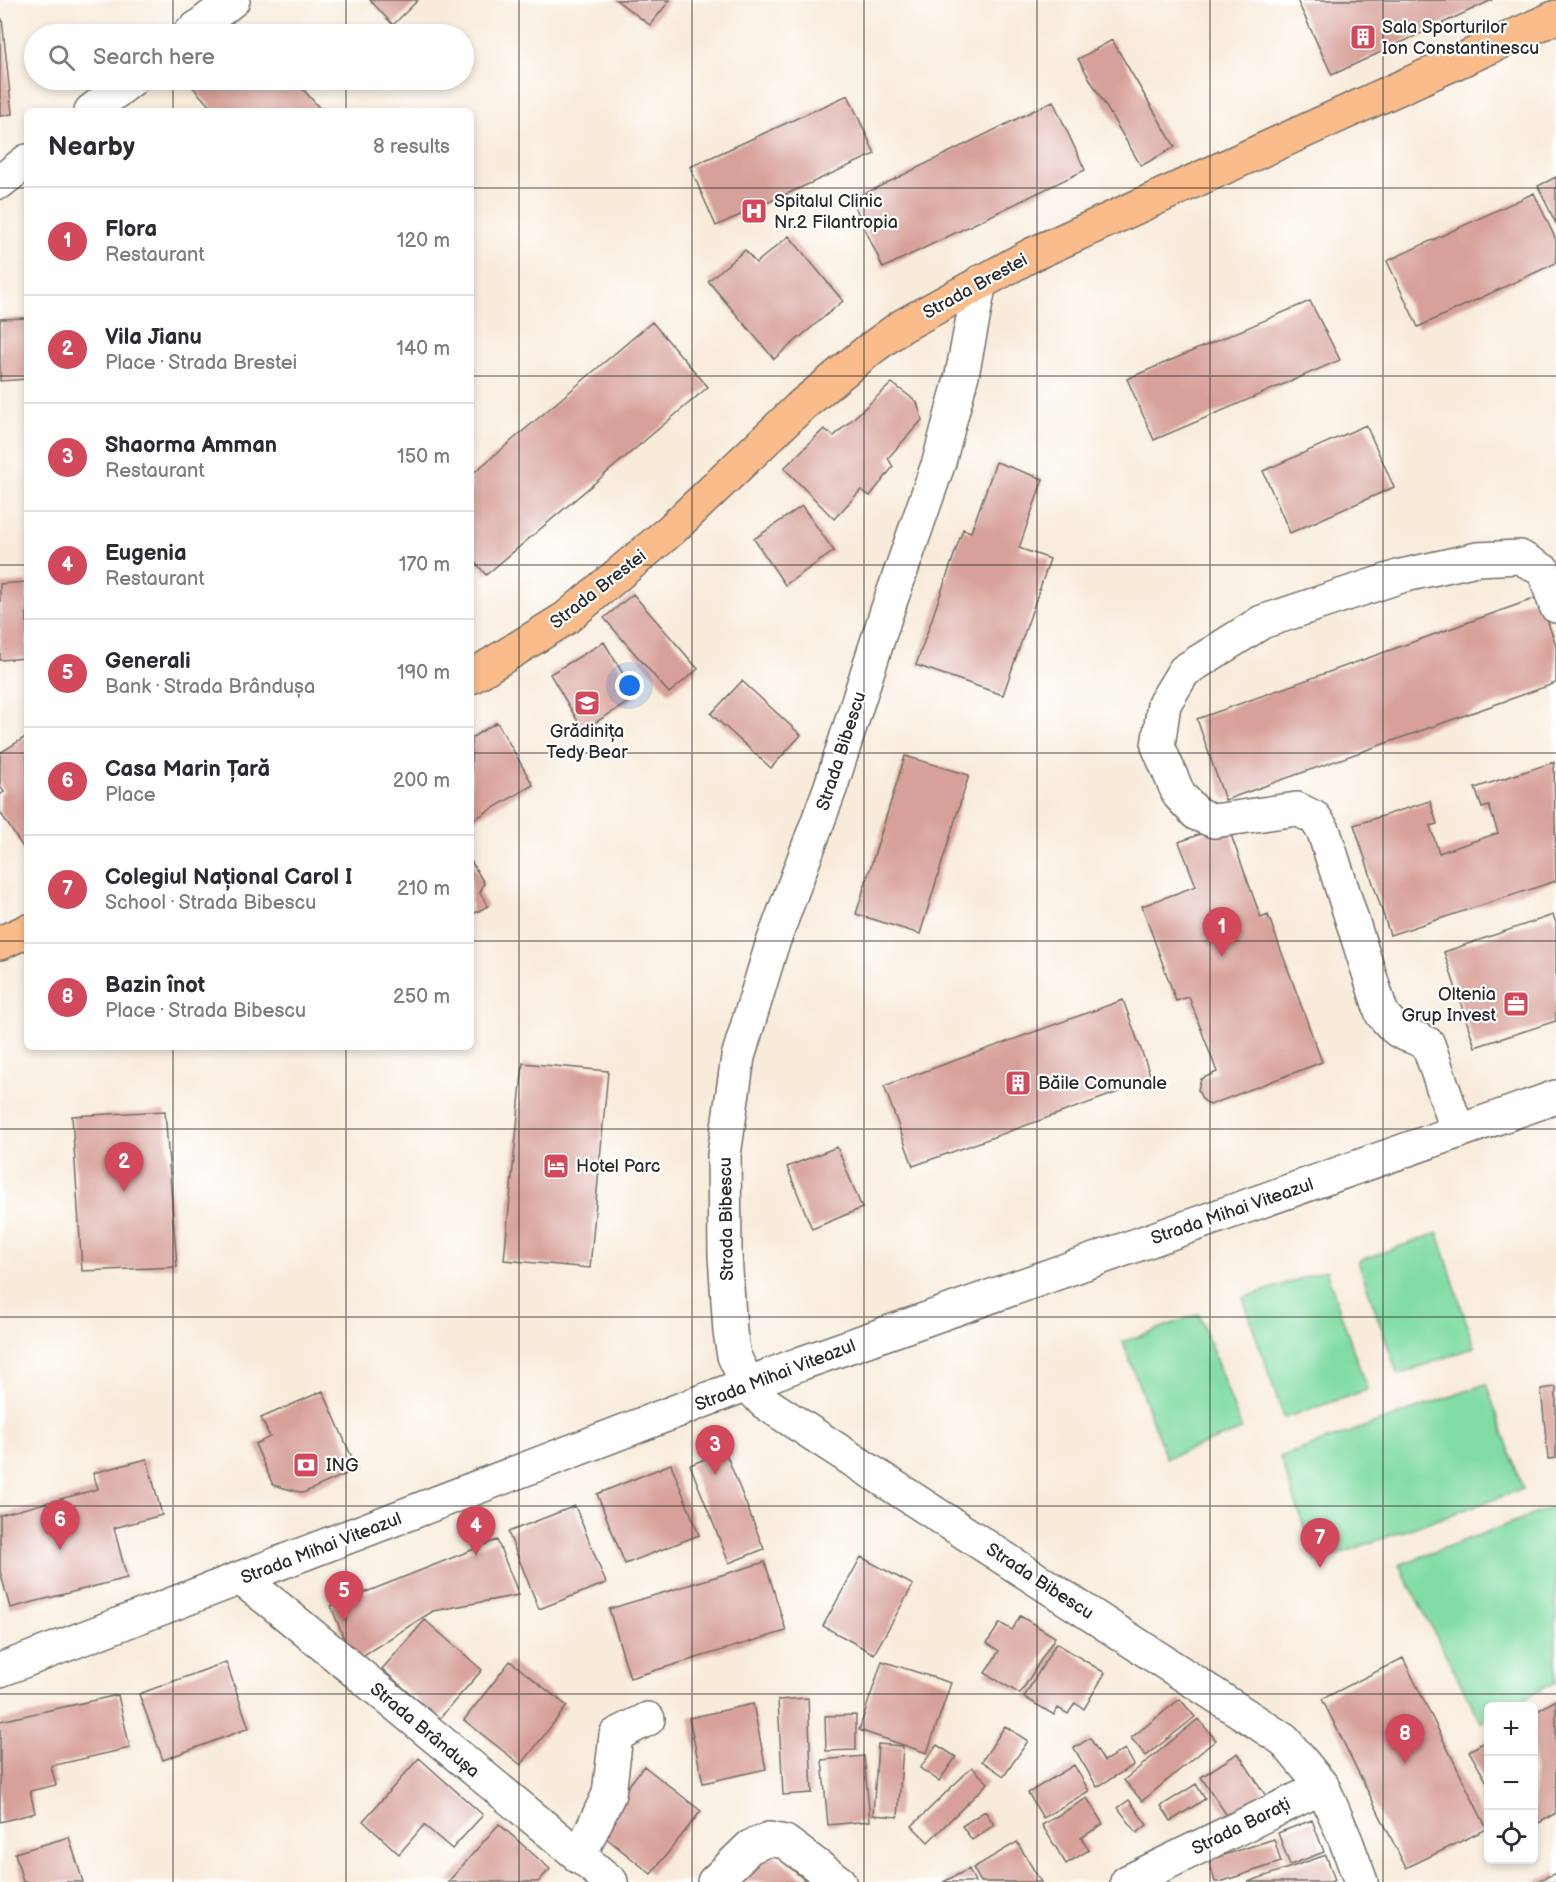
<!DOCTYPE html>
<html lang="en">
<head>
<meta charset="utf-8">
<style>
	body { margin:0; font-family:"Balsamiq Sans",sans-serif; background:#f2f2f3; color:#2b2b33 }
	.controls { position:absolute; right:18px; bottom:18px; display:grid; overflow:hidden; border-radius:9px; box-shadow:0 3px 9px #0003 }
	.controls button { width:54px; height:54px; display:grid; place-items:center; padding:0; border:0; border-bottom:2px solid #e1e1e2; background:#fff; color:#2b2b33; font:30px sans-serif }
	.you { position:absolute; left:630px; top:686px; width:21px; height:21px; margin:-15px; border:4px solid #fff; border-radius:50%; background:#1a73e8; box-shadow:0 0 0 9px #1a73e833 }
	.badge { display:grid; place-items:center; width:39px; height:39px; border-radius:50%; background:#d1495b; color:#fff; font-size:20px; font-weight:700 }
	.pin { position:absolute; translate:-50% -50px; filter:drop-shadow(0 2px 3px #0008) }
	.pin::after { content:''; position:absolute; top:32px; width:21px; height:18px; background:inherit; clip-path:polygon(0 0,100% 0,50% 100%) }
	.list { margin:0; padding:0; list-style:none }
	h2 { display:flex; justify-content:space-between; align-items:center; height:78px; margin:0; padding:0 24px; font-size:26px }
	h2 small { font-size:20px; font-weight:400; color:#7c7c81 }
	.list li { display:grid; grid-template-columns:39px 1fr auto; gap:18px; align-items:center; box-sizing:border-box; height:108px; padding:0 24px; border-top:2px solid #e1e1e2 }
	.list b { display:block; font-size:22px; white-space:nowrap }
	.list p { margin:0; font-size:20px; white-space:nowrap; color:#7c7c81 }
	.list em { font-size:20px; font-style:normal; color:#7c7c81 }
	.icon { flex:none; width:33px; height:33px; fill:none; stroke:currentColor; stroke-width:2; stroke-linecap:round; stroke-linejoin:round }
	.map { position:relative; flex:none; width:1556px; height:1882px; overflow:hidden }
	.search { position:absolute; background:#fff; box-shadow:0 3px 9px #0003; left:24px; top:24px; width:450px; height:66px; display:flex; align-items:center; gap:15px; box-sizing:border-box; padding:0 21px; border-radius:33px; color:#7c7c81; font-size:22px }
	.panel { position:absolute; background:#fff; box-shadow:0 3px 9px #0003; left:24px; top:108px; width:450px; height:942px; border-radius:9px }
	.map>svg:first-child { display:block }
</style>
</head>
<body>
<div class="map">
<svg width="1556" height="1882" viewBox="0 0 1556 1882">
	<rect width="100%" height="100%" fill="#fff"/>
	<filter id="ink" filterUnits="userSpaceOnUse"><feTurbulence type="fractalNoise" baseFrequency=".0167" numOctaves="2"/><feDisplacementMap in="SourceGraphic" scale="12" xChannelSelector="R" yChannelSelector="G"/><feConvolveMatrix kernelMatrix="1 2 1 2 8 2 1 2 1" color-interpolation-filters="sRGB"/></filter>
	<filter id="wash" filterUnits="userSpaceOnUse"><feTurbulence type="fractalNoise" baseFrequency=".008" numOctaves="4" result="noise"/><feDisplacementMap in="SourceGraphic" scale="24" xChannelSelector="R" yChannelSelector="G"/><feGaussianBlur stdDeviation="1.35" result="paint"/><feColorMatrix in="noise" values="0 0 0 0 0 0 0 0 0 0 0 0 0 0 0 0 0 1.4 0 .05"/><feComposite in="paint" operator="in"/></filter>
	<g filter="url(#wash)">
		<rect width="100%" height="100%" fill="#f8ebda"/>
		<!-- green -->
		<path fill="#81dca3" stroke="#568467" stroke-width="1.5" d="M1438 1233 1474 1347 1398 1375 1358 1261Z
			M1326 1270 1367 1390 1284 1418 1243 1298Z
			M1199 1314 1242 1430 1166 1458 1123 1342Z
			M1486 1384 1523 1489 1316 1562 1280 1457Z
			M1556 1506V1682L1509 1706H1488V1718L1481 1722 1399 1565Z"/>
		<g id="blocks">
			<!-- building -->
			<path fill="#d7a098" d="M370 0H418L393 25Z
				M616 0H670L650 25Z
				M1297 0H1492L1332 75Z
				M0 19H2L12 114 0 116Z
				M250 28 256 34H242Z
				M1112 40 1175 147 1141 166 1078 59Z
				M189 80H295L322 111H214L187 81Z
				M848 95 875 154 716 226 690 167Z
				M1053 101 1085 170 883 268 852 200Z
				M1556 177V224L1538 186Z
				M1534 193 1556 240V263L1418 327 1387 261Z
				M789 236 843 301 774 359 708 281 745 250 756 263Z
				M1310 301 1340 360 1154 440 1127 379Z
				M27 318V379L0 381V319Z
				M652 322 708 387 486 575 471 557V475Z
				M892 383 917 402 922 420 888 458 893 467 870 496 861 490 834 519 784 468 824 429 834 436Z
				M1366 425 1394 487 1290 533 1263 471Z
				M996 462 1043 479 1019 548 1050 559 1003 695 916 665 963 529 971 532Z
				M802 506 834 551 785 585 754 539Z
				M27 582V658L0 660V584Z
				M633 594 698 669 669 693 604 618Z
				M1539 597 1556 645V683L1225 800 1197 719Z
				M604 642 637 697 583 730 550 674Z
				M742 681 801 735 771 768 711 714Z
				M497 722 533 785 471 821V738Z
				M27 736V854L0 812V795L4 792 0 786V753Z
				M905 756 969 775 920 934 856 914Z
				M1554 762 1556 881 1390 935 1354 825 1430 801 1437 824 1430 826 1439 853 1498 833 1489 806 1482 808 1475 788Z
				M1227 824 1261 918 1268 915 1322 1062 1210 1105 1202 1099 1198 1090 1201 1079 1217 1072 1189 997 1176 1001 1142 906 1196 886 1179 842Z
				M471 861 484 883 480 893 488 906 471 915Z
				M1553 915 1556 923V1021L1475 1047 1444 952Z
				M1123 1000 1152 1080 913 1166 884 1086Z
				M523 1063 608 1071 590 1268 504 1260Z
				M165 1111 177 1267 82 1271 72 1116Z
				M837 1147 862 1208 812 1229 787 1167Z
				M1556 1387V1458L1548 1459 1541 1389Z
				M323 1391 357 1469 303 1493 273 1485 255 1444 270 1437 261 1418Z
				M725 1451 764 1549 729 1563 690 1465Z
				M147 1459 162 1515 114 1528 127 1578 10 1608 0 1571V1515L98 1489 93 1473Z
				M671 1464 699 1535 625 1564 597 1494Z
				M575 1506 606 1583 539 1609 508 1532Z
				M497 1540 519 1595 433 1611 353 1662 331 1606Z
				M861 1557 913 1585 874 1654 823 1626Z
				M765 1562 786 1631 630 1678 609 1609Z
				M1020 1616 1055 1637 1020 1694 985 1673 999 1651 987 1643 1000 1623 1012 1630Z
				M425 1620 482 1670 439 1719 382 1669Z
				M1056 1643 1105 1673 1084 1709 1075 1703 1068 1714 1058 1708 1054 1715 1024 1697Z
				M1403 1658 1487 1829 1406 1868 1322 1699Z
				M510 1661 567 1706 521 1765 464 1720Z
				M882 1661 951 1683 927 1753 859 1730Z
				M226 1662 249 1728 163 1760 139 1694Z
				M118 1695 130 1748 51 1766 56 1785 30 1791 35 1813 0 1822V1721Z
				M808 1698 812 1793 783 1795 778 1700Z
				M1180 1699 1195 1717 1146 1756 1131 1738Z
				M1556 1700V1813L1534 1826V1713Z
				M753 1704 766 1769 703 1783 689 1718Z
				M856 1715V1750L826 1751 825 1716Z
				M1198 1719 1216 1740 1142 1801 1124 1780Z
				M1005 1726 1028 1741 1004 1776 982 1761Z
				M1090 1738 1104 1761 1125 1749 1134 1765 1097 1787 1074 1748Z
				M1488 1740V1784L1469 1751Z
				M878 1744 903 1746 898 1817 873 1815Z
				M937 1745 956 1757 939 1781 920 1768Z
				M1238 1753 1266 1796 1230 1820 1201 1777Z
				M864 1756 870 1821 828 1825 822 1760Z
				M419 1758 483 1815 452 1849 424 1825 399 1854 363 1821Z
				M1074 1765 1089 1791 1043 1818 1028 1793Z
				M644 1766 701 1811 651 1874 595 1829Z
				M972 1767 988 1783 928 1842 912 1826Z
				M1196 1784 1205 1799 1171 1821 1161 1806Z
				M1087 1798 1103 1824 1081 1838 1089 1850 1066 1864 1042 1825Z
				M1129 1800 1147 1825 1137 1833 1118 1808Z
				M985 1811 994 1825 972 1840 962 1826Z
				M1312 1820 1324 1852 1290 1865 1278 1833Z
				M499 1824 550 1869 538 1882H448Z
				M69 1837 83 1882H23L15 1853Z
				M1274 1839 1281 1862 1220 1882H1215L1209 1860Z
				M1017 1842 1041 1882H981L973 1868Z
				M761 1843 807 1882H728Z
				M1326 1855 1335 1880 1330 1882H1248Z
				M969 1869 975 1882H943Z
				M1556 1873V1882H1534Z"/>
		</g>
	</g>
	<g filter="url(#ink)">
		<use href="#blocks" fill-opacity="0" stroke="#736e68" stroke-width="1.5"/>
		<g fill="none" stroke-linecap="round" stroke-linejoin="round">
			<defs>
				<path id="minor" d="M189 34 233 0
					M91 111 131 80
					M0 182 27 161
					M980 282 962 375 939 462 886 614 831 786 771 948 738 1057 724 1155 725 1255 730 1332 734 1356 748 1385 764 1402 779 1412 1284 1740 1323 1787 1346 1841 1361 1882
					M1458 1132 1428 1044C1418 1038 1414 1038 1404 1034 1395 1030 1388 1021 1382 1014L1324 832 1315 818 1297 809 1214 821 1197 814 1179 795 1158 746 1164 704 1184 671 1262 622 1401 576 1477 559 1520 557 1544 571 1556 606
					M240 1578 275 1605 611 1882
					M0 1670 802 1363 1556 1097
					M579 1857 609 1794 616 1735 648 1719
					M714 1882 750 1847 769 1839 785 1842 839 1882
					M1127 1882 1323 1787"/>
				<path id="major" d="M471 677 566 618 671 530 801 406 869 350 902 326 1031 255 1556 17
					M0 943 27 931"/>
			</defs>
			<!-- minor casing -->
			<use href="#minor" stroke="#736e68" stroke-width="36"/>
			<!-- major casing -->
			<use href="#major" stroke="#736e68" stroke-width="36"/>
			<!-- minor -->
			<use href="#minor" stroke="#fff" stroke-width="33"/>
			<!-- major -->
			<use href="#major" stroke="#f9bc8a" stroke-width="33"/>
		</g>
	</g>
	<!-- grid -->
	<path fill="none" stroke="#2b2b2b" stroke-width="1.5" stroke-opacity="0.55" d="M173 0V34M346 0V34M519 0V1882M692 0V1882M864 0V1882M1037 0V1882M1210 0V1882M1383 0V1882M173 80V111M346 80V111M0 188H27M471 188H1556M0 376H27M471 376H1556M0 565H27M471 565H1556M0 753H27M471 753H1556M0 941H27M471 941H1556M173 1047V1882M346 1047V1882M0 1129H1556M0 1317H1556M0 1506H1556M0 1694H1556"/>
	<!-- icons -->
	<defs>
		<symbol id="building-square" viewBox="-11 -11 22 22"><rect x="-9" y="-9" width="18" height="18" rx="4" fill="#d1495b" stroke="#fff"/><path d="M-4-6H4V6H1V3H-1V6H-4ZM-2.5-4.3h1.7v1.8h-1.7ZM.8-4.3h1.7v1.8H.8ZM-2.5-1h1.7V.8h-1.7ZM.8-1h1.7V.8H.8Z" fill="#fff"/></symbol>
		<symbol id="hospital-square" viewBox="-11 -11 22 22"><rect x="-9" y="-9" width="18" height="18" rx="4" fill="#d1495b" stroke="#fff"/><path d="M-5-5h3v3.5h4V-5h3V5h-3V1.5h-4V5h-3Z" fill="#fff"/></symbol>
		<symbol id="school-square" viewBox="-11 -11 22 22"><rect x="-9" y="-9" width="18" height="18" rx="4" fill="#d1495b" stroke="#fff"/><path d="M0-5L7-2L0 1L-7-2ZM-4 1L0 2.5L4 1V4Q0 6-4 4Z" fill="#fff"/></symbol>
		<symbol id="office-square" viewBox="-11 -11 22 22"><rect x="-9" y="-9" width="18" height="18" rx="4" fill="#d1495b" stroke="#fff"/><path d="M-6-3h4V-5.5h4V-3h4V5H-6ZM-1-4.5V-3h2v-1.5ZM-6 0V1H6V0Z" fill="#fff"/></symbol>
		<symbol id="hotel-square" viewBox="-11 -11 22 22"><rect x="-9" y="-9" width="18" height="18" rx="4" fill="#d1495b" stroke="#fff"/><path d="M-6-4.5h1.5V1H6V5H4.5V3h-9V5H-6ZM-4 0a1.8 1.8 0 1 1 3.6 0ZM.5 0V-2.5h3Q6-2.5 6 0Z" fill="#fff"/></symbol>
		<symbol id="bank-square" viewBox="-11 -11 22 22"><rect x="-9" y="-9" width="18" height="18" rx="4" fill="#d1495b" stroke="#fff"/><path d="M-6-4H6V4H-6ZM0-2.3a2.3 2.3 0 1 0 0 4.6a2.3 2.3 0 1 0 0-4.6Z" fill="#fff"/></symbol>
	</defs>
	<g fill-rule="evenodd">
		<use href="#building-square" x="1348" y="22" width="30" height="30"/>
		<use href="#hospital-square" x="739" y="196" width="30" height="30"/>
		<use href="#school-square" x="572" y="688" width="30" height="30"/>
		<use href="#office-square" x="1501" y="989" width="30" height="30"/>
		<use href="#building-square" x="1003" y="1068" width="30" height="30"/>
		<use href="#hotel-square" x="541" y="1151" width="30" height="30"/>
		<use href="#bank-square" x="291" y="1450" width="30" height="30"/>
	</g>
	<g text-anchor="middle" stroke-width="4.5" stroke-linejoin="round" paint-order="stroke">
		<!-- poi labels -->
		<g font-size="18" fill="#2b2b2b" stroke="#fff" text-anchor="start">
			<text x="1382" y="33">Sala Sporturilor<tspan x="1382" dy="21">Ion Constantinescu</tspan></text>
			<text x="774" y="207">Spitalul Clinic<tspan x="774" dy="21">Nr.2 Filantropia</tspan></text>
			<text x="587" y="737" text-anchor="middle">Grădinița<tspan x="587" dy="21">Tedy Bear</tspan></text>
			<text x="1496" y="1000" text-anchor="end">Oltenia<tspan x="1496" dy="21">Grup Invest</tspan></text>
			<text x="1038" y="1089">Băile Comunale</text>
			<text x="576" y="1172">Hotel Parc</text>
			<text x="326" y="1471">ING</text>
		</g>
		<!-- street labels -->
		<g font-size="18" fill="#2b2b2b" stroke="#fff">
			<text transform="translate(975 286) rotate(-29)" y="6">Strada Brestei</text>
			<text transform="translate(598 589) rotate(-38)" y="6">Strada Brestei</text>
			<text transform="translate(841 751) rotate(-72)" y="6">Strada Bibescu</text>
			<text transform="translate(1232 1211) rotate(-19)" y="6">Strada Mihai Viteazul</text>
			<text transform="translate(726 1219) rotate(-91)" y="6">Strada Bibescu</text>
			<text transform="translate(775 1375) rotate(-21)" y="6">Strada Mihai Viteazul</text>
			<text transform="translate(321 1548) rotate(-21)" y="6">Strada Mihai Viteazul</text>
			<text transform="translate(1040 1581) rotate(33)" y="6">Strada Bibescu</text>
			<text transform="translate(425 1730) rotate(40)" y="6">Strada Brândușa</text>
			<text transform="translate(1241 1826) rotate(-26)" y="6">Strada Barați</text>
		</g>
	</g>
</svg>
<div class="controls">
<button>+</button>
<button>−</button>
<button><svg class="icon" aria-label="locate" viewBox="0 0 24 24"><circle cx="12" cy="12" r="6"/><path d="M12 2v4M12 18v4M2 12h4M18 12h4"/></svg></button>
</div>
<div class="you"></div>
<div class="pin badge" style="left:1222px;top:957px">1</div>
<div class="pin badge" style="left:124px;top:1192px">2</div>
<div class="pin badge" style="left:715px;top:1475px">3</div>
<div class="pin badge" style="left:476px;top:1556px">4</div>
<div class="pin badge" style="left:344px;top:1621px">5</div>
<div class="pin badge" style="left:60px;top:1550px">6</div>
<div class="pin badge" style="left:1320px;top:1568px">7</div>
<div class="pin badge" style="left:1405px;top:1764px">8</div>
<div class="search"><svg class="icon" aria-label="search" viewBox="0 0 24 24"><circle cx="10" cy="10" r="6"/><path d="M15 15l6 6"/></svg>Search here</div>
<section class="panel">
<h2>Nearby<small>8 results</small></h2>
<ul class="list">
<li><span class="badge">1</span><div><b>Flora</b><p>Restaurant</p></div><em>120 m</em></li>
<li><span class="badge">2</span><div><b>Vila Jianu</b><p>Place · Strada Brestei</p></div><em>140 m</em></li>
<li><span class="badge">3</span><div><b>Shaorma Amman</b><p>Restaurant</p></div><em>150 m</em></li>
<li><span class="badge">4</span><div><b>Eugenia</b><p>Restaurant</p></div><em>170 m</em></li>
<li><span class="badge">5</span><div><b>Generali</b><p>Bank · Strada Brândușa</p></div><em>190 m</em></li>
<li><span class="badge">6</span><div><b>Casa Marin Țară</b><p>Place</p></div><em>200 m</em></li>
<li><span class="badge">7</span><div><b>Colegiul Național Carol I</b><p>School · Strada Bibescu</p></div><em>210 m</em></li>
<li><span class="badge">8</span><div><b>Bazin înot</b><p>Place · Strada Bibescu</p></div><em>250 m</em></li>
</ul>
</section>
</div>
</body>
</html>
